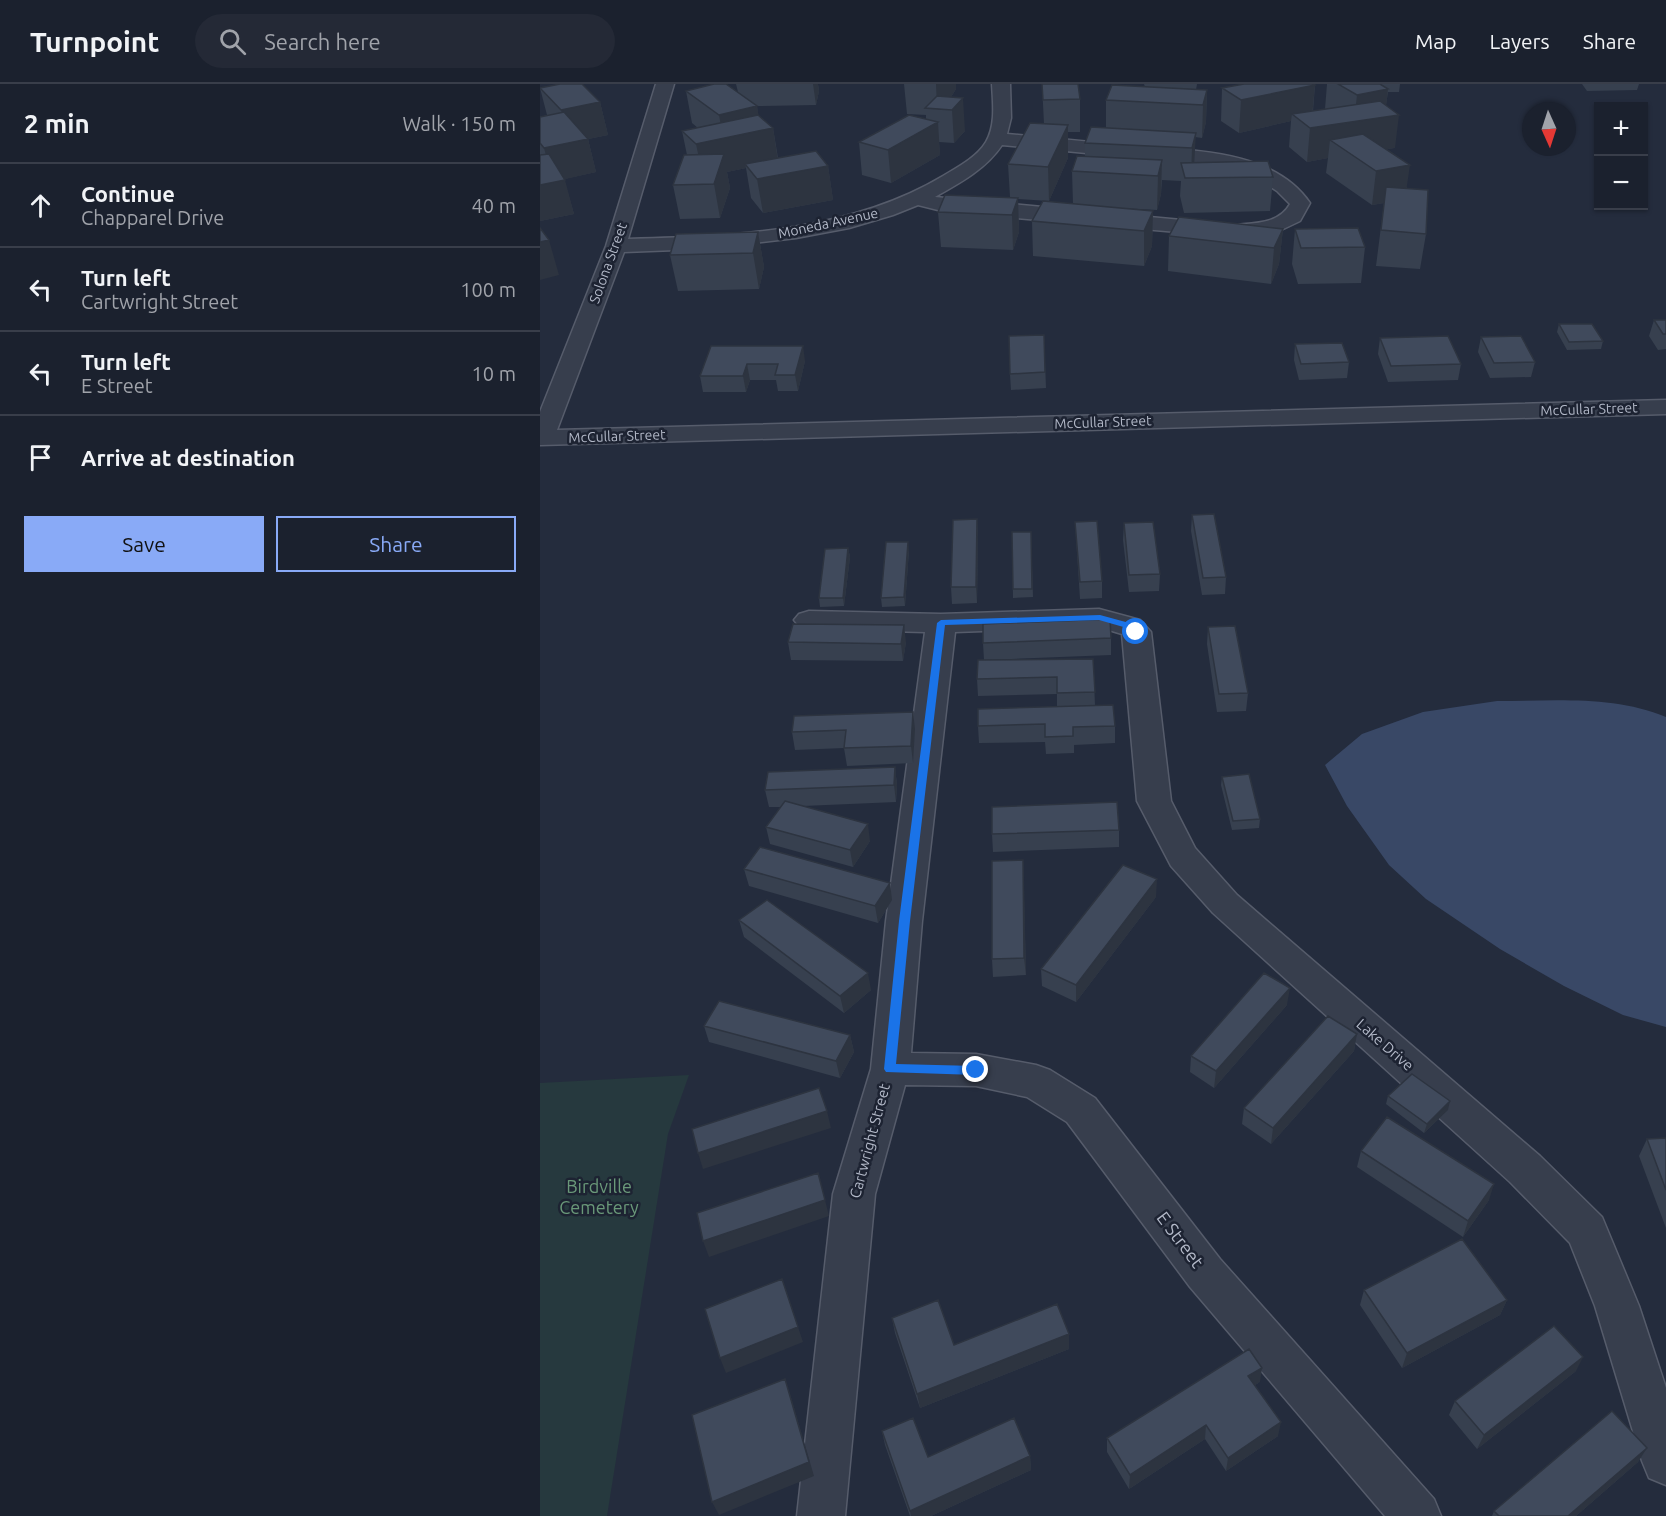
<!DOCTYPE html>
<html lang="en">
<head>
<meta charset="utf-8">
<style>
	body { margin:0; font-family:Ubuntu,sans-serif; background:#242936; color:#f1f3f6 }
	.controls { position:absolute; right:18px; top:18px; display:grid; overflow:hidden; border-radius:0px; box-shadow:0 2px 4px #0004 }
	.controls button { width:54px; height:54px; display:grid; place-items:center; padding:0; border:0; border-bottom:2px solid #393e4a; background:#1b212e; color:#f1f3f6; font:30px sans-serif }
	.compass { position:absolute; left:982px; top:18px; width:54px; height:54px; border-radius:50%; background:#1b212e; box-shadow:0 2px 4px #0004; rotate:177deg }
	.stop { position:absolute; width:18px; height:18px; margin:-14px; border:4px solid #1a73e8; border-radius:50%; background:#fff }
	.stop.end { background:#1a73e8; border-color:#fff; box-shadow:0 2px 6px #0008 }
	.list { margin:0; padding:0; list-style:none }
	h2 { display:flex; justify-content:space-between; align-items:center; height:78px; margin:0; padding:0 24px; font-size:26px }
	h2 small { font-size:20px; font-weight:400; color:#a0a3aa }
	.list li { display:grid; grid-template-columns:39px 1fr auto; gap:18px; align-items:center; box-sizing:border-box; height:84px; padding:0 24px; border-top:2px solid #393e4a }
	.list b { display:block; font-size:22px; white-space:nowrap }
	.list p { margin:0; font-size:20px; white-space:nowrap; color:#a0a3aa }
	.list em { font-size:20px; font-style:normal; color:#a0a3aa }
	.actions { display:flex; gap:12px; padding:18px 24px }
	.actions a { flex:1; padding:14px 0; border:2px solid #89aaf7; border-radius:0px; text-align:center; font-size:21px; color:#89aaf7 }
	.actions .main { background:#89aaf7; color:#111 }
	.icon { flex:none; width:33px; height:33px; fill:none; stroke:currentColor; stroke-width:2; stroke-linecap:round; stroke-linejoin:round }
	.map { position:relative; flex:none; width:1126px; height:1432px; overflow:hidden }
	header { display:flex; align-items:center; gap:36px; box-sizing:border-box; height:84px; padding:0 30px; background:#1b212e; border-bottom:2px solid #393e4a }
	header strong { font-size:28px }
	nav { display:flex; gap:33px; margin-inline-start:auto; font-size:21px }
	.search { width:420px; height:54px; background:#242936; display:flex; align-items:center; gap:15px; box-sizing:border-box; padding:0 21px; border-radius:33px; color:#a0a3aa; font-size:22px }
	main { display:flex }
	aside { flex:1; background:#1b212e }
	.map>svg:first-child { display:block }
</style>
</head>
<body>
<header>
<strong>Turnpoint</strong>
<div class="search"><svg class="icon" aria-label="search" viewBox="0 0 24 24"><circle cx="10" cy="10" r="6"/><path d="M15 15l6 6"/></svg>Search here</div>
<nav><a>Map</a><a>Layers</a><a>Share</a></nav>
</header>
<main>
<aside>
<h2>2 min<small>Walk · 150 m</small></h2>
<ul class="list">
<li><svg class="icon" aria-label="ahead" viewBox="0 0 24 24"><path d="M12 20V5M6 11l6-6 6 6"/></svg><div><b>Continue</b><p>Chapparel Drive</p></div><em>40 m</em></li>
<li><svg class="icon" aria-label="left" viewBox="0 0 24 24"><path d="M17 20v-9H6M10 6l-5 5 5 5"/></svg><div><b>Turn left</b><p>Cartwright Street</p></div><em>100 m</em></li>
<li><svg class="icon" aria-label="left" viewBox="0 0 24 24"><path d="M17 20v-9H6M10 6l-5 5 5 5"/></svg><div><b>Turn left</b><p>E Street</p></div><em>10 m</em></li>
<li><svg class="icon" aria-label="arrive" viewBox="0 0 24 24"><path d="M6 21V4h12l-3 4 3 4H6"/></svg><div><b>Arrive at destination</b></div></li>
</ul>
<div class="actions"><a class="main">Save</a><a>Share</a></div>
</aside>
<div class="map">
<svg width="1126" height="1432" viewBox="0 0 1126 1432">
	<rect width="100%" height="100%" fill="#242c3d"/>
	<!-- green -->
	<path fill="#26393e" d="M149 991 128 1050 67 1432H0V999Z"/>
	<!-- water -->
	<path fill="#394866" d="M957 617C1012 617 1074 611 1126 633V943L1083 931 1024 902 960 865 886 815 849 781 807 722 785 681 822 650 883 628Z"/>
	<g fill="none" stroke-linecap="round" stroke-linejoin="round">
		<defs>
			<path id="minor" d="M116 0H134L88 155C195 152 309 148 403 92 418 83 437 73 446 58 456 41 453 19 452 0H470L471 34 467 50C509 54 550 58 591 62 650 67 732 64 770 119L760 137 739 147 695 153 406 128 378 121 353 131 309 144 256 154 162 165 84 168 17 346 1126 316V330L0 361V328L66 162ZM462 61 681 82 718 95 737 107 750 120C739 140 715 139 695 141L395 113C420 99 446 85 462 61Z
				M559 525 600 536 611 548 631 717 655 764 697 811 1000 1072 1062 1133 1099 1222 1126 1304V1401L1109 1394 1102 1377 1055 1222 1030 1159 970 1098 673 829 631 782 597 717 582 550 559 543 415 548 382 837 371 969 436 970 496 981 510 986 555 1014 680 1175 894 1415 901 1432H845L650 1203 527 1038 487 1013 436 1002 365 1001 335 1110 305 1432H257L293 1110 331 985 346 837 385 548 269 545 259 542 254 536 259 530 269 527 401 530Z"/>
		</defs>
		<!-- minor casing -->
		<use href="#minor" stroke="#565c6b" stroke-width="3"/>
		<!-- minor -->
		<use href="#minor" fill="#373e4d" fill-rule="evenodd"/>
	</g>
	<!-- wall -->
	<path fill="#37404f" d="M196 0H278L279 7 276 21 217 22 218 31 233 44 238 74 288 82 293 116 223 129 211 114 206 84 187 88 190 104 180 134 140 135 133 101 147 71 142 47 158 44 152 39 146 7 198 8Z
		M364 0H416V5L411 13 425 47 414 59 399 58 400 71 351 99 322 91 319 58 386 35V31L367 30Z
		M502 0 540 15V48H528V74L509 117 478 115 479 148 473 166 401 163 398 128 470 113 468 80 504 40Z
		M604 0H657L656 6H667L666 38 662 54 655 53 654 78 733 93 730 127 644 129 640 112 641 97 622 96 621 110 617 126 580 124 613 127 612 162 604 182 493 172 492 137 533 120 532 87 545 72V59L566 44V16L605 3Z
		M787 0H860L859 8H848L846 21 855 64 846 65 867 104 886 150 880 185 836 182 844 119 832 121 786 89 788 74 767 78 749 63 751 37 699 49 681 37 682 4 775 1 773 27 785 25Z
		M1042 0H1099L1097 6 1047 7Z
		M0 4 60 18 68 51 48 55 56 88 24 95 34 130 0 137V33L7 31Z
		M1076 122H1095L1094 125H1079Z
		M743 145 739 180 731 200 628 187 629 152Z
		M755 145 825 163 821 199 758 200 752 180Z
		M218 148 224 183 219 205 138 207 130 171Z
		M1114 236H1126V265L1118 266 1109 252Z
		M1019 240 1063 257 1061 265 1027 266 1017 248Z
		M504 251 506 304 471 306 470 290Z
		M941 253 995 278 991 293 950 294 938 268Z
		M840 254 921 280 918 296 848 298 838 270Z
		M755 260 809 278 807 294 759 296 754 276Z
		M171 262 265 277 258 307H238L236 296H210L206 308H163L160 292Z
		M652 431 686 493 685 510 662 511 651 447Z
		M437 435 438 452 437 519 412 520 411 503Z
		M535 438 562 497V514L540 515Z
		M584 439 620 490 619 507 589 508 583 456Z
		M472 448H491L493 513 473 514Z
		M308 464 310 473 304 522 280 523 279 514Z
		M369 466 365 522 342 523 341 514Z
		M668 543 708 609 706 627 677 628 667 560Z
		M571 554V571L444 576 443 559Z
		M248 558H366L363 577 251 576Z
		M553 575 555 621 575 642V659L534 661V669L506 670 505 658 439 659 438 642 517 622V610L438 612 437 595Z
		M375 645 373 679 307 682 304 664 255 666 252 648Z
		M355 683 357 701 356 718 263 722 330 757 313 783 230 760 226 743 241 723H229L225 706Z
		M682 693 720 735 719 744 692 746 681 701Z
		M579 746V763L453 768 452 750Z
		M483 776 486 891 453 893 452 875Z
		M204 785 352 816 338 839 209 802Z
		M616 813 536 918 502 902 501 885Z
		M199 836 331 906 304 929 204 853Z
		M747 921 674 1004 650 988 651 972Z
		M164 942 310 951 314 968 300 994 169 958Z
		M817 950 814 967 731 1060 702 1040 704 1024Z
		M848 1012 908 1026 884 1049 846 1020Z
		M1126 1054V1144L1099 1072 1107 1055Z
		M821 1067 949 1116 923 1153 817 1083Z
		M824 1206 967 1216 960 1231 862 1284 820 1221Z
		M352 1234 414 1261 529 1250V1265L380 1324 355 1249Z
		M1036 1287 937 1365 909 1331 915 1317Z
		M720 1298 715 1301 738 1352 686 1387 665 1355 589 1405 567 1368V1354Z
		M342 1347 388 1373 490 1372 491 1386 391 1432H370L345 1361Z
		M1107 1364 1098 1378 1036 1432H952L954 1427Z"/>
	<!-- shaded-wall -->
	<path fill="#2d3440" d="M273 0H278L279 7 276 21Z
		M396 0H416V5L403 26 397 25Z
		M775 1 772 33 752 30 751 37 699 49 701 16Z
		M848 5 845 33 859 31 855 64 812 70 790 56 788 74 767 78 770 44 814 38 817 11Z
		M667 6 666 38 662 54 663 21Z
		M423 14 425 47 414 59 412 26Z
		M60 18 68 51 29 59 21 26Z
		M217 22 221 46 233 44 238 77 205 80 206 84 187 88 190 104 180 134 174 100 163 94 156 60 183 54 179 31Z
		M398 38 400 71 351 99 348 66Z
		M528 41V74L509 117 508 83Z
		M656 49 654 82 651 94 652 64Z
		M48 55 56 88 13 98 4 64Z
		M622 76 621 110 617 126 618 92Z
		M870 81 865 115 846 103 844 119 832 121 836 87Z
		M288 82 293 116 223 129 217 95Z
		M25 96 34 130 0 137V101Z
		M478 114 479 148 473 166 472 131Z
		M613 127 612 162 604 182V147Z
		M743 145 739 180 731 200 734 164Z
		M218 148 224 183 219 205 213 169Z
		M9 156 19 191 0 196V158Z
		M263 262 265 277 258 307 255 291Z
		M207 280 210 296 206 308 203 292Z
		M437 435 438 452 437 519 436 503Z
		M368 458 369 466 365 522 364 513Z
		M308 464 310 473 304 522 303 514Z
		M364 541 366 558 363 577 361 560Z
		M373 628 375 645 373 679 371 662Z
		M355 683 357 701 356 718 354 701Z
		M328 740 330 757 313 783 310 766Z
		M483 776 484 793 486 891 484 874Z
		M617 795 616 813 536 918V901Z
		M350 799 352 816 338 839 335 822Z
		M328 889 331 906 304 929 300 912Z
		M750 904 747 921 674 1004 676 987Z
		M817 950 814 967 731 1060 733 1044Z
		M310 951 314 968 300 994 296 977Z
		M910 1017 908 1026 884 1049 887 1040Z
		M287 1027 291 1044 163 1085 158 1069Z
		M954 1100 949 1116 923 1153 928 1137Z
		M285 1116 289 1132 169 1173 163 1157Z
		M967 1216 960 1231 862 1284 867 1269Z
		M258 1243 263 1258 186 1289 180 1274Z
		M529 1250V1265L380 1324 377 1310Z
		M1043 1273 1036 1287 937 1365 944 1351Z
		M722 1284 720 1298 706 1306 708 1292Z
		M245 1295 250 1310 274 1392 179 1431 172 1418Z
		M741 1338 738 1352 686 1387 688 1374Z
		M666 1341 665 1355 589 1405 590 1391Z
		M1107 1364 1098 1378 1036 1432H1028Z
		M490 1372 491 1386 391 1432H371L370 1427Z"/>
	<!-- building -->
	<path fill="#404a5c" stroke="#2d3440" stroke-width="1.5" d="M20 0H42L60 18 21 26 0 4Z
		M174 0H186L217 22 179 31 146 7Z
		M502 0H538L540 15 503 16Z
		M704 0H774L775 1 701 16 682 4Z
		M798 0H840L848 5 817 11Z
		M572 1 667 6 663 21 566 16Z
		M397 12 423 14 412 26 385 24Z
		M840 17 859 31 770 44 752 30Z
		M24 28 48 55 4 64 0 59V33Z
		M218 31 233 44 156 60 142 47Z
		M369 31 398 38 348 66 319 58Z
		M490 39 528 41 508 83 468 80Z
		M551 43 656 49 652 64 545 59Z
		M823 50 870 81 836 87 790 56Z
		M276 67 288 82 217 95 205 80Z
		M9 70 25 96 0 101V71Z
		M184 70 174 100 133 101 144 71Z
		M537 72 622 76 618 92 532 87Z
		M728 77 733 93 645 94 641 79Z
		M846 103 888 106 886 150 841 146Z
		M405 111 478 114 472 131 398 128Z
		M503 117 613 127 604 147 492 137Z
		M639 133 743 145 734 164 629 152Z
		M0 144 9 156 0 158Z
		M818 144 825 163 761 164 755 145Z
		M218 148 213 169 130 171 136 150Z
		M1114 236H1126V250H1123Z
		M1019 240H1052L1063 257 1029 258Z
		M504 251 505 288 470 290 469 252Z
		M908 252 921 280 851 282 840 254Z
		M981 252 995 278 954 279 941 253Z
		M802 259 809 278 761 280 755 260Z
		M171 262H263L255 291H235L238 280H207L203 292H160Z
		M674 430 686 493 663 494 652 431Z
		M437 435 436 503H411L413 436Z
		M557 437 562 497 540 498 535 438Z
		M613 438 620 490 589 491 584 439Z
		M472 448H491L492 505H473Z
		M346 458H368L364 513 341 514Z
		M308 464 303 514H279L285 465Z
		M570 535 571 554 443 559V540Z
		M253 540 364 541 361 560 248 558Z
		M695 542 708 609 679 610 668 543Z
		M553 575 555 608 517 609V593L437 595 438 576Z
		M573 621 575 642 533 643V652L505 653V640L438 642V625Z
		M373 628 371 662 304 664 306 646 252 648 254 632Z
		M355 683 354 701 225 706 228 688Z
		M709 690 720 735 693 737 682 693Z
		M245 717 328 740 310 766 226 743Z
		M577 718 579 746 452 750V723Z
		M220 763 350 799 335 822 204 785Z
		M483 776 484 874 452 875V777Z
		M583 781 617 795 536 901 501 885Z
		M227 816 328 889 300 912 199 836Z
		M724 889 750 904 676 987 651 972Z
		M179 917 310 951 296 977 164 942Z
		M788 932 817 950 733 1044 704 1024Z
		M872 990 910 1017 887 1040 848 1012Z
		M279 1004 287 1027 158 1069 152 1045Z
		M847 1033 954 1100 928 1137 821 1067Z
		M1126 1054V1106L1107 1055Z
		M278 1089 285 1116 163 1157 157 1129Z
		M922 1155 967 1216 867 1269 824 1206Z
		M242 1195 258 1243 180 1274 165 1225Z
		M398 1216 414 1261 517 1220 529 1250 377 1310 352 1234Z
		M1014 1242 1043 1273 944 1351 915 1317Z
		M709 1265 722 1284 708 1292 741 1338 688 1374 666 1341 590 1391 567 1354Z
		M245 1295 269 1378 172 1418 152 1331Z
		M1072 1327 1107 1364 1028 1432H959L954 1427Z
		M373 1334 388 1373 474 1334 490 1372 370 1427 342 1347Z"/>
	<!-- route -->
	<path fill="#1a73e8" d="M560 531 593 540 600 548 593 549 587 544 559 536 405 541 370 837 356 980 436 982 442 986 436 991 346 988 344 985 359 837 397 539 401 536Z"/>
	<g text-anchor="middle" stroke-width="5" stroke-linejoin="round" paint-order="stroke">
		<!-- far-street labels -->
		<g font-size="14" fill="#b3b9c8" stroke="#1d2332">
			<text transform="translate(288 139) rotate(-12)" y="5">Moneda Avenue</text>
			<text transform="translate(68 179) rotate(-70)" y="5">Solona Street</text>
			<text transform="translate(1049 325) rotate(-2)" y="5">McCullar Street</text>
			<text transform="translate(563 338) rotate(-2)" y="5">McCullar Street</text>
			<text transform="translate(77 352) rotate(-2)" y="5">McCullar Street</text>
		</g>
		<!-- street labels -->
		<g font-size="15" fill="#b3b9c8" stroke="#1d2332">
			<text transform="translate(845 961) rotate(41)" y="5">Lake Drive</text>
			<text transform="translate(330 1057) rotate(-75)" y="5">Cartwright Street</text>
		</g>
		<!-- near-park labels -->
		<g font-size="18" fill="#6a9979" stroke="#1d2332">
			<text x="59" y="1109">Birdville<tspan x="59" dy="21">Cemetery</tspan></text>
		</g>
		<!-- near-street labels -->
		<g font-size="18" fill="#b3b9c8" stroke="#1d2332">
			<text transform="translate(640 1156) rotate(53)" y="6">E Street</text>
		</g>
	</g>
</svg>
<div class="controls">
<button>+</button>
<button>−</button>
</div>
<svg class="compass" viewBox="-18 -18 36 36"><path d="M0-13l5 13h-10z" fill="#e53935"/><path d="M0 13l5-13h-10z" fill="#a0a3aa"/></svg>
<div class="stop" style="left:596px;top:548px"></div>
<div class="stop end" style="left:436px;top:986px"></div>
</div>
</main>
</body>
</html>
